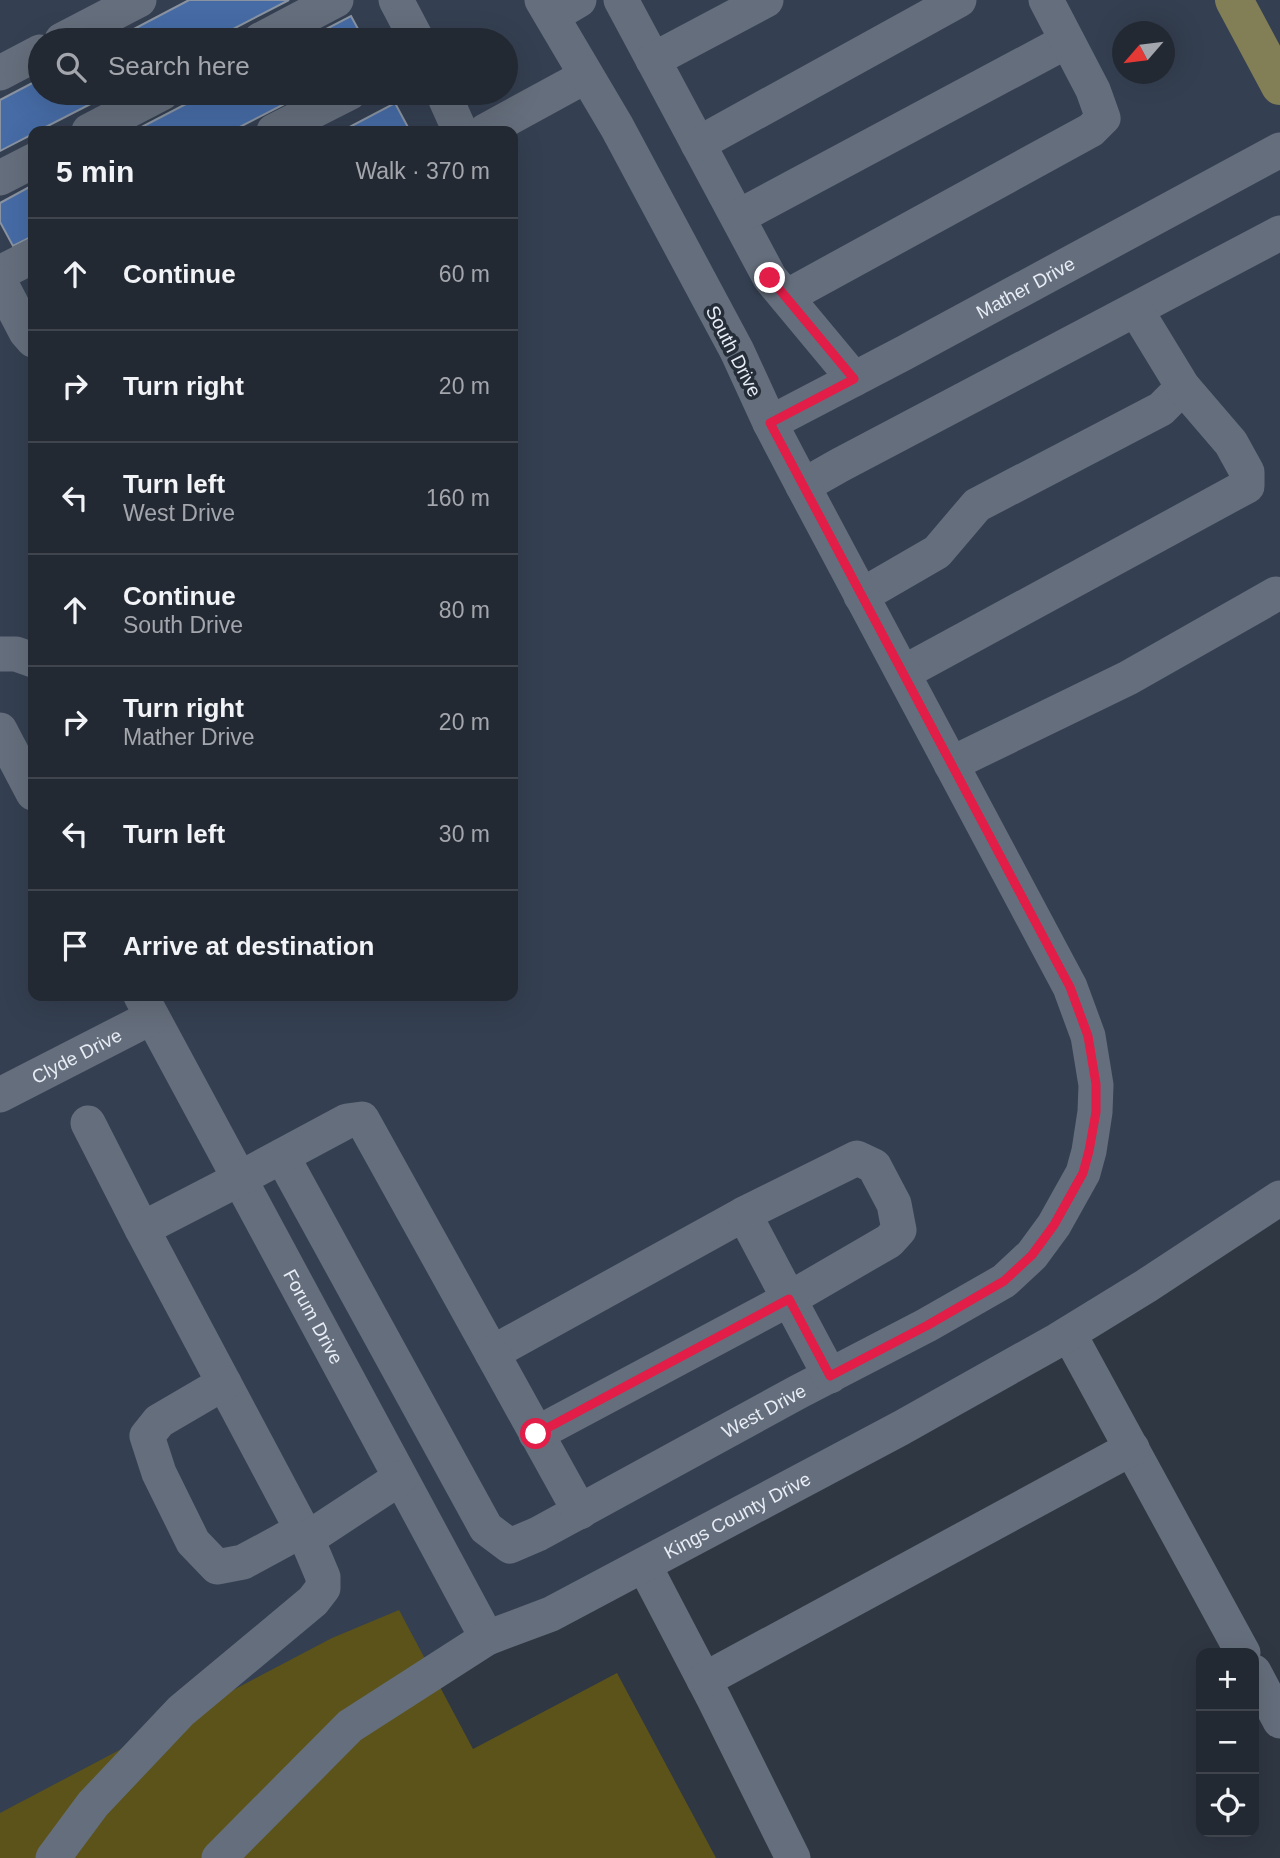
<!DOCTYPE html>
<html lang="en">
<head>
<meta charset="utf-8">
<style>
	body { margin:0; font-family:Helvetica,sans-serif; background:#2f353e; color:#f1f3f6 }
	.controls { position:absolute; right:21px; bottom:21px; display:grid; overflow:hidden; border-radius:14px; box-shadow:0 7px 28px #0002 }
	.controls button { width:63px; height:63px; display:grid; place-items:center; padding:0; border:0; border-bottom:2px solid #40454d; background:#232932; color:#f1f3f6; font:35px sans-serif }
	.compass { position:absolute; left:1112px; top:21px; width:63px; height:63px; border-radius:50%; background:#232932; box-shadow:0 7px 28px #0002; rotate:242deg }
	.stop { position:absolute; width:21px; height:21px; margin:-16px; border:5px solid #e11d48; border-radius:50%; background:#fff }
	.stop.end { background:#e11d48; border-color:#fff; box-shadow:0 2px 7px #0008 }
	.list { margin:0; padding:0; list-style:none }
	h2 { display:flex; justify-content:space-between; align-items:center; height:91px; margin:0; padding:0 28px; font-size:30px }
	h2 small { font-size:23px; font-weight:400; color:#a3a6ac }
	.list li { display:grid; grid-template-columns:46px 1fr auto; gap:21px; align-items:center; box-sizing:border-box; height:112px; padding:0 28px; border-top:2px solid #40454d }
	.list b { display:block; font-size:26px; white-space:nowrap }
	.list p { margin:0; font-size:23px; white-space:nowrap; color:#a3a6ac }
	.list em { font-size:23px; font-style:normal; color:#a3a6ac }
	.icon { flex:none; width:38px; height:38px; fill:none; stroke:currentColor; stroke-width:2; stroke-linecap:round; stroke-linejoin:round }
	.map { position:relative; flex:none; width:1280px; height:1858px; overflow:hidden }
	.search { position:absolute; background:#232932; box-shadow:0 7px 28px #0002; left:28px; top:28px; width:490px; height:77px; display:flex; align-items:center; gap:18px; box-sizing:border-box; padding:0 24px; border-radius:38px; color:#a3a6ac; font-size:26px }
	.panel { position:absolute; background:#232932; box-shadow:0 7px 28px #0002; left:28px; top:126px; width:490px; height:875px; border-radius:14px }
	.map>svg:first-child { display:block }
</style>
</head>
<body>
<div class="map">
<svg width="1280" height="1858" viewBox="0 0 1280 1858">
	<rect width="100%" height="100%" fill="#2f3743"/>
	<!-- built -->
	<path fill="#343f51" fill-rule="evenodd" d="M0 0H1280V1198L551 1614 0 1858ZM1122 32H1164V74H1122ZM40 40H506V93H40ZM33 131H513V996H33Z"/>
	<!-- green -->
	<path fill="#5b5319" d="M399 1610 473 1749 617 1673 716 1858H0V1813L332 1638Z"/>
	<!-- building -->
	<path fill="#466ba5" stroke="#8993a1" stroke-width="2" d="M189 0H289L212 40H113Z
		M351 16 364 40H305Z
		M40 79V93H112L38 131H33V134L0 151V100Z
		M207 93H306L232 131H134Z
		M395 103 410 131H342Z
		M33 185V236L13 246 0 222V203Z"/>
	<g fill="none" stroke-linecap="round" stroke-linejoin="round">
		<!-- minor -->
		<g stroke="#656e7c" stroke-width="35">
			<path d="M396 0 417 40"/>
			<path d="M621 0 770 278 854 379"/>
			<path d="M552 16 579 0"/>
			<path d="M62 40 139 0"/>
			<path d="M260 40 336 0"/>
			<path d="M653 60 766 0"/>
			<path d="M0 73 40 52"/>
			<path d="M443 93 460 131"/>
			<path d="M89 131 162 93"/>
			<path d="M274 131 349 93"/>
			<path d="M485 131 586 76"/>
			<path d="M698 144 959 0"/>
			<path d="M0 178 33 161"/>
			<path d="M738 217 1067 41"/>
			<path d="M0 273 33 256"/>
			<path d="M0 282 26 332 33 340"/>
			<path d="M786 297 1091 130 1103 118 1093 90 1046 0"/>
			<path id="s1" d="M770 423 904 353 1280 150"/>
			<path d="M803 486 840 465 1280 233"/>
			<path d="M861 596 937 552 977 505 1161 409 1183 387"/>
			<path d="M0 654H16L33 660"/>
			<path d="M903 673 1247 486V472L1231 443 1183 387 1136 310"/>
			<path d="M0 730 33 793"/>
			<path d="M951 764 1128 678 1276 594"/>
			<path id="s2" d="M141 996 487 1638"/>
			<path id="s3" d="M0 1095 152 1017"/>
			<path d="M88 1123 142 1229 307 1539"/>
			<path id="s4" d="M282 1156 486 1528 510 1546 538 1534 798 1392 927 1325 1004 1281 1032 1255 1054 1225 1083 1173 1089 1151 1095 1112 1096 1085 1088 1036 1070 987 803 486 770 423 737 351 617 127 542 0"/>
			<path d="M142 1229 239 1179 347 1121 362 1119 492 1353 744 1214 830 1376"/>
			<path d="M1069 1334 1243 1653"/>
			<path d="M492 1353 580 1512"/>
			<path d="M224 1383 159 1421 147 1436 159 1473 193 1542 217 1567 243 1562 302 1530"/>
			<path d="M536 1434 789 1299 889 1241 899 1230 894 1204 874 1166 857 1158 744 1214"/>
			<path d="M644 1565 714 1699 793 1858"/>
			<path d="M1254 1672 1280 1721"/>
			<path d="M704 1680 1132 1448"/>
			<path d="M53 1858 93 1804 181 1711 313 1601 323 1588V1577L307 1539 400 1478"/>
			<path id="s5" d="M219 1858 350 1726 487 1638 551 1614 901 1428 1058 1340 1146 1286 1280 1198"/>
		</g>
		<!-- major -->
		<path stroke="#827f56" stroke-width="38" d="M1234 0 1280 86"/>
	</g>
	<g fill="none" stroke-linecap="round" stroke-linejoin="round">
		<!-- route -->
		<path stroke="#e11d48" stroke-width="9" d="M536 1434 789 1299 830 1376 928 1325 1004 1281 1032 1255 1054 1225 1083 1173 1089 1151 1096 1112V1084L1088 1036 1070 987 770 423 854 379 770 278"/>
	</g>
	<g text-anchor="middle" stroke-width="7" stroke-linejoin="round" paint-order="stroke">
		<!-- street labels -->
		<g font-size="19" fill="#e7ecf5" stroke="#252d39">
			<text dy="7" stroke="none"><textPath href="#s1" startOffset="289">Mather Drive</textPath></text>
			<text transform="translate(734 351) rotate(63)" y="7">South Drive</text>
			<text dy="7" stroke="none"><textPath href="#s3" startOffset="86">Clyde Drive</textPath></text>
			<text dy="7" stroke="none"><textPath href="#s2" startOffset="364">Forum Drive</textPath></text>
			<text dy="7" stroke="none"><textPath href="#s4" startOffset="742">West Drive</textPath></text>
			<text dy="7" stroke="none"><textPath href="#s5" startOffset="628">Kings County Drive</textPath></text>
		</g>
	</g>
</svg>
<div class="controls">
<button>+</button>
<button>−</button>
<button><svg class="icon" aria-label="locate" viewBox="0 0 24 24"><circle cx="12" cy="12" r="6"/><path d="M12 2v4M12 18v4M2 12h4M18 12h4"/></svg></button>
</div>
<svg class="compass" viewBox="-18 -18 36 36"><path d="M0-13l5 13h-10z" fill="#e53935"/><path d="M0 13l5-13h-10z" fill="#a3a6ac"/></svg>
<div class="stop" style="left:536px;top:1434px"></div>
<div class="stop end" style="left:770px;top:278px"></div>
<div class="search"><svg class="icon" aria-label="search" viewBox="0 0 24 24"><circle cx="10" cy="10" r="6"/><path d="M15 15l6 6"/></svg>Search here</div>
<section class="panel">
<h2>5 min<small>Walk · 370 m</small></h2>
<ul class="list">
<li><svg class="icon" aria-label="ahead" viewBox="0 0 24 24"><path d="M12 20V5M6 11l6-6 6 6"/></svg><div><b>Continue</b></div><em>60 m</em></li>
<li><svg class="icon" aria-label="right" viewBox="0 0 24 24"><path d="M7 20v-9h11M14 6l5 5-5 5"/></svg><div><b>Turn right</b></div><em>20 m</em></li>
<li><svg class="icon" aria-label="left" viewBox="0 0 24 24"><path d="M17 20v-9H6M10 6l-5 5 5 5"/></svg><div><b>Turn left</b><p>West Drive</p></div><em>160 m</em></li>
<li><svg class="icon" aria-label="ahead" viewBox="0 0 24 24"><path d="M12 20V5M6 11l6-6 6 6"/></svg><div><b>Continue</b><p>South Drive</p></div><em>80 m</em></li>
<li><svg class="icon" aria-label="right" viewBox="0 0 24 24"><path d="M7 20v-9h11M14 6l5 5-5 5"/></svg><div><b>Turn right</b><p>Mather Drive</p></div><em>20 m</em></li>
<li><svg class="icon" aria-label="left" viewBox="0 0 24 24"><path d="M17 20v-9H6M10 6l-5 5 5 5"/></svg><div><b>Turn left</b></div><em>30 m</em></li>
<li><svg class="icon" aria-label="arrive" viewBox="0 0 24 24"><path d="M6 21V4h12l-3 4 3 4H6"/></svg><div><b>Arrive at destination</b></div></li>
</ul>
</section>
</div>
</body>
</html>
